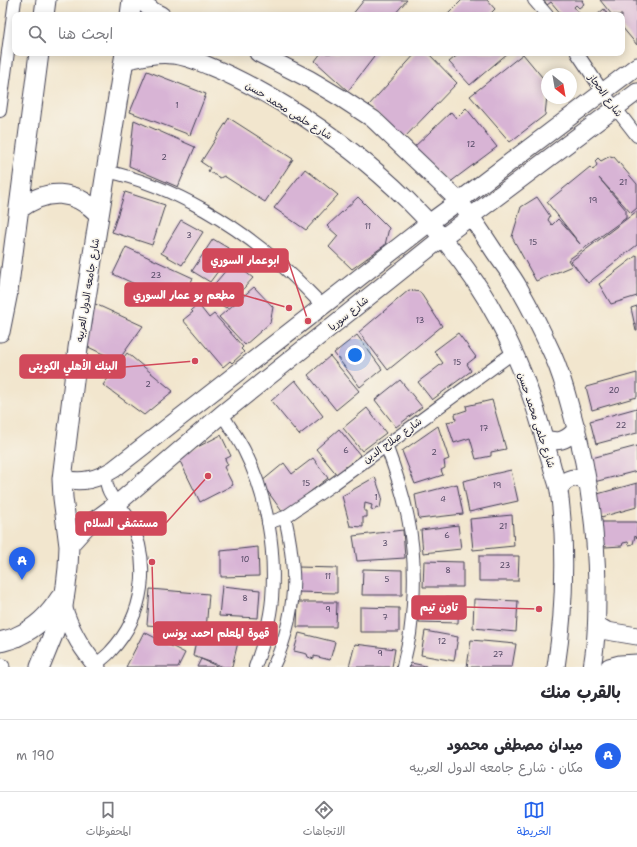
<!DOCTYPE html>
<html lang="ar">
<head>
<meta charset="utf-8">
<style>
	body { margin:0; font-family:"Shantell Sans","Playpen Sans Arabic",sans-serif; background:#f7f7f7; color:#2b2b33; direction:rtl }
	.compass { position:absolute; left:541px; top:68px; width:36px; height:36px; border-radius:50%; background:#fff; box-shadow:0 2px 10px #0003; rotate:149deg }
	.you { position:absolute; left:355px; top:355px; width:14px; height:14px; margin:-10px; border:3px solid #fff; border-radius:50%; background:#1a73e8; box-shadow:0 0 0 6px #1a73e833 }
	.badge { display:grid; place-items:center; width:26px; height:26px; border-radius:50%; background:#2563eb; color:#fff; font-size:13px; font-weight:700 }
	.pin { position:absolute; translate:-50% -33px; filter:drop-shadow(0 1px 2px #0008) }
	.pin::after { content:''; position:absolute; top:21px; width:14px; height:12px; background:inherit; clip-path:polygon(0 0,100% 0,50% 100%) }
	.list { margin:0; padding:0; list-style:none }
	h2 { display:flex; justify-content:space-between; align-items:center; height:52px; margin:0; padding:0 16px; font-size:17px }
	h2 small { font-size:13px; font-weight:400; color:#7c7c81 }
	.list li { display:grid; grid-template-columns:26px 1fr auto; gap:12px; align-items:center; box-sizing:border-box; height:72px; padding:0 16px; border-top:1px solid #e1e1e2 }
	.list b { display:block; font-size:15px; white-space:nowrap }
	.list p { margin:0; font-size:13px; white-space:nowrap; color:#7c7c81 }
	.list em { font-size:13px; font-style:normal; color:#7c7c81 }
	.icon { flex:none; width:22px; height:22px; fill:none; stroke:currentColor; stroke-width:2; stroke-linecap:round; stroke-linejoin:round }
	.map { position:relative; flex:none; width:637px; height:667px; overflow:hidden; direction:ltr }
	.search { position:absolute; background:#fff; box-shadow:0 2px 10px #0003; left:12px; right:12px; top:12px; height:44px; display:flex; align-items:center; gap:10px; box-sizing:border-box; padding:0 14px; border-radius:8px; color:#7c7c81; font-size:15px }
	.sheet { height:124px; background:#fff }
	nav { display:flex; justify-content:space-around; align-items:center; box-sizing:border-box; height:56px; border-top:1px solid #e1e1e2; background:#fff; font-size:11px; color:#7c7c81 }
	nav a { display:grid; justify-items:center; gap:2px }
	nav .on { color:#2563eb }
	.map>svg:first-child { display:block }
</style>
</head>
<body>
<div class="map">
<svg width="637" height="667" viewBox="0 0 637 667">
	<rect width="100%" height="100%" fill="#f7f3e8"/>
	<filter id="ink" filterUnits="userSpaceOnUse"><feTurbulence type="fractalNoise" baseFrequency=".025" numOctaves="2"/><feDisplacementMap in="SourceGraphic" scale="8" xChannelSelector="R" yChannelSelector="G"/><feConvolveMatrix kernelMatrix="1 2 1 2 8 2 1 2 1" color-interpolation-filters="sRGB"/></filter>
	<filter id="wash" filterUnits="userSpaceOnUse"><feTurbulence type="fractalNoise" baseFrequency=".012" numOctaves="4" result="noise"/><feDisplacementMap in="SourceGraphic" scale="16" xChannelSelector="R" yChannelSelector="G"/><feGaussianBlur stdDeviation="0.9" result="paint"/><feColorMatrix in="noise" values="0 0 0 0 0 0 0 0 0 0 0 0 0 0 0 0 0 1.4 0 .05"/><feComposite in="paint" operator="in"/></filter>
	<g filter="url(#wash)">
		<rect width="100%" height="100%" fill="#f2e6ce"/>
		<g id="blocks">
			<!-- building -->
			<path fill="#d8b4d5" d="M364 0H407L394 15H352Z
				M462 0H487L495 9 489 15H447Z
				M544 0H583L582 1 584 4 579 8 576 5 574 7 579 13 577 15H562L551 2 547 5Z
				M600 0H637V45L622 27V15H612Z
				M604 9 608 15H597Z
				M321 53H377L348 91 315 61Z
				M416 53H428L457 83 403 139 369 105Z
				M460 53H508L470 85 449 62Z
				M523 54 547 83V96L545 115 510 142 470 96Z
				M147 71 206 94 190 135 130 112Z
				M466 108 497 147 449 183 412 149 451 112 456 118Z
				M229 118 293 159 265 202 224 176 220 178 208 171 210 168 201 162Z
				M134 120 195 147 178 187 129 166Z
				M610 156 614 157 637 184V208L631 213 599 178 626 210V218L568 260 572 266 536 281 512 237 521 207 537 197 550 216 548 220 552 225 558 219 580 244 547 202 590 167 593 170 597 165 595 161 598 158 601 161Z
				M305 169 338 195 306 230 274 208Z
				M125 192 165 205 152 245 112 232Z
				M358 197 389 228 385 245 352 269 329 247 338 236 327 226Z
				M637 211V245L588 283 571 261Z
				M181 220 203 232 182 265 161 253Z
				M213 239 233 251 210 282 192 271Z
				M126 247 193 278 180 305 113 274Z
				M637 255V296L611 304 599 284Z
				M233 262 253 278 226 308 206 294Z
				M254 287 273 307 270 323 245 345 219 317Z
				M409 290 420 292 442 326 388 370 359 332Z
				M93 303 143 326 118 361 86 346Z
				M198 304 209 318 214 314 243 347 241 349 244 352 232 363 230 361 223 367 183 320 193 312 191 310Z
				M637 306V331H636L631 308Z
				M458 333 476 357 467 364 471 371 432 400 418 382 443 363 434 351Z
				M357 335 382 369 360 387 334 353Z
				M127 353 173 391 144 415 103 385Z
				M330 356 359 391 336 410 308 375Z
				M637 373V397L592 410 586 387Z
				M295 380 323 416 299 435 271 401Z
				M400 380 422 407 396 427 375 400Z
				M492 400 506 449 491 452V456L476 459 470 438 454 443 447 422 456 420 455 414 467 410 466 406Z
				M367 408 386 433 362 451 343 428Z
				M637 408V433L596 444 590 421Z
				M438 426 449 459 444 461 445 468 441 470 443 475 415 484 402 451Z
				M339 429 360 455 338 476 316 449Z
				M221 435 231 456 225 459 228 465 224 467 233 485 200 502 178 457Z
				M637 446V471L594 482 588 459Z
				M313 458 328 478 283 513 261 482 284 463 292 474Z
				M511 470 518 501 469 512 463 481Z
				M375 477 382 497 380 508 376 507 375 510 371 509 372 505 365 503 364 511H367V517H363V527L350 526 342 496Z
				M637 483V507L601 517 594 495Z
				M457 484 463 514 419 519 415 495Z
				M512 515 514 546 473 550 470 519Z
				M599 522H637V538L635 536 633 544 629 545 628 542 623 543 622 546 605 547 604 544 600 545Z
				M458 525 461 549 423 553 421 530Z
				M403 530 405 558 357 561 353 536Z
				M258 547 259 576 221 577V551Z
				M479 556H519L518 581H479Z
				M424 561 463 562V587H423Z
				M298 567 337 568V593L297 592Z
				M363 569 402 570V595H362Z
				M222 586 260 590 258 618 219 616Z
				M150 589 209 594 206 630 147 625Z
				M420 597 459 598 458 623 419 622Z
				M474 599 518 601 516 632 473 628Z
				M298 602H337L336 627H297Z
				M360 607 399 608V632H360Z
				M198 630 239 638 232 667H224L193 656Z
				M425 631 458 637 454 661 421 655Z
				M144 632 185 653 178 667H126Z
				M299 633 335 642 330 660 314 656V659L308 657 307 654 294 651Z
				M471 640 516 644 512 667H467Z
				M355 644 395 649 392 667H349Z
				M201 659 219 667H197Z
				M411 663 426 666V667H410Z"/>
		</g>
	</g>
	<g filter="url(#ink)">
		<use href="#blocks" fill-opacity="0" stroke="#413f51" stroke-width="1"/>
		<g fill="none" stroke-linecap="round" stroke-linejoin="round">
			<defs>
				<path id="street" d="M534 0 547 15
					M577 53 603 92 637 136
					M0 111 15 0
					M106 171C174 186 240 226 291 274 302 284 312 295 323 306
					M222 414C229 426 238 438 244 450 267 495 276 548 272 599 270 622 263 645 255 667
					M386 445C395 469 403 493 408 518 416 556 415 596 410 634 408 645 405 656 403 667
					M268 523 285 517 332 485 514 352
					M95 665C101 660 107 656 111 651 144 616 152 562 129 519 119 501 105 497 106 474
					M273 667C286 640 295 603 293 572 292 553 289 535 285 517"/>
				<path id="secondary" d="M140 0 153 11 161 15
					M258 53 309 79 341 98 373 119 459 201C472 217 483 234 494 251 502 263 512 275 519 288 531 309 542 331 552 353 560 371 566 391 571 410 588 467 596 526 597 586 597 613 597 640 592 667
					M124 61C140 57 157 53 173 55 186 56 197 61 209 66 237 77 263 92 288 107 373 160 451 231 498 320 518 357 532 395 543 434 546 446 550 458 553 470 555 477 558 484 559 491 561 504 562 519 563 533 565 578 563 622 556 667
					M544 438C558 444 568 440 577 428
					M62 479C83 483 96 480 114 469L429 223 459 201 637 66
					M559 490C565 477 577 474 588 484
					M69 546 88 525 118 503 222 414 442 238 637 92
					M63 606C66 616 70 626 75 635 81 647 89 657 97 667
					M597 625 607 631 637 636
					M0 667H1
					M609 667 620 664 637 663"/>
				<path id="primary" d="M44 15 46 0
					M130 15 132 0
					M19 209C47 188 74 189 99 214
					M0 332 8 292 39 53
					M0 642C6 640 13 639 18 636 36 628 50 614 60 598
					M40 667 53 635 63 606 66 586 68 568 69 546 63 498 62 479 78 348 125 53"/>
			</defs>
			<!-- street casing -->
			<use href="#street" stroke="#413f51" stroke-width="14"/>
			<!-- secondary casing -->
			<use href="#secondary" stroke="#413f51" stroke-width="19"/>
			<!-- primary casing -->
			<use href="#primary" stroke="#413f51" stroke-width="21"/>
			<!-- street -->
			<use href="#street" stroke="#fff" stroke-width="12"/>
			<!-- secondary -->
			<use href="#secondary" stroke="#fff" stroke-width="17"/>
			<!-- primary -->
			<use href="#primary" stroke="#fff" stroke-width="19"/>
		</g>
	</g>
	<g text-anchor="middle" stroke-width="3" stroke-linejoin="round" paint-order="stroke">
		<!-- number labels -->
		<g font-size="8" fill="#504662">
			<text x="177" y="108">1</text>
			<text x="471" y="147">12</text>
			<text x="164" y="160">2</text>
			<text x="623" y="185">21</text>
			<text x="593" y="203">19</text>
			<text x="368" y="229">11</text>
			<text x="189" y="238">3</text>
			<text x="533" y="245">15</text>
			<text x="156" y="278">23</text>
			<text x="420" y="323">13</text>
			<text x="457" y="365">15</text>
			<text x="148" y="387">2</text>
			<text x="614" y="393">20</text>
			<text x="621" y="428">22</text>
			<text x="484" y="431">17</text>
			<text x="346" y="453">6</text>
			<text x="434" y="455">2</text>
			<text x="306" y="486">15</text>
			<text x="497" y="488">19</text>
			<text x="376" y="500">1</text>
			<text x="443" y="502">4</text>
			<text x="503" y="529">21</text>
			<text x="447" y="538">6</text>
			<text x="385" y="546">3</text>
			<text x="245" y="562">10</text>
			<text x="505" y="568">23</text>
			<text x="448" y="573">8</text>
			<text x="328" y="579">11</text>
			<text x="387" y="582">5</text>
			<text x="245" y="601">8</text>
			<text x="328" y="612">9</text>
			<text x="385" y="620">7</text>
			<text x="442" y="644">12</text>
			<text x="380" y="656">9</text>
			<text x="498" y="657">27</text>
		</g>
		<!-- street labels -->
		<g font-size="10" fill="#22223b" stroke="#f7f3e8">
			<text transform="translate(606 95) rotate(54)" y="4">شارع الحجاز</text>
			<text transform="translate(289 110) rotate(32)" y="4">شارع حلمى محمد حسن</text>
			<text transform="translate(87 290) rotate(-81)" y="4">شارع جامعه الدول العربيه</text>
			<text transform="translate(348 313) rotate(-39)" y="4">شارع سوريا</text>
			<text transform="translate(537 420) rotate(72)" y="4">شارع حلمى محمد حسن</text>
			<text transform="translate(392 440) rotate(-36)" y="4">شارع صلاح الدين</text>
		</g>
	</g>
	<!-- callouts -->
	<path fill="none" stroke="#d1495b" stroke-width="1.5" d="M308 321L288 260M289 308L243 295M195 361L125 367M208 476L166 523M539 609L466 607M152 562L154 633"/>
	<g fill="#d1495b" stroke="#f7f3e8" stroke-width="1.5">
		<circle cx="308" cy="321" r="4"/>
		<circle cx="289" cy="308" r="4"/>
		<circle cx="195" cy="361" r="4"/>
		<circle cx="208" cy="476" r="4"/>
		<circle cx="539" cy="609" r="4"/>
		<circle cx="152" cy="562" r="4"/>
	</g>
	<g fill="#d1495b" stroke="#d1495b" stroke-width="1.5">
		<rect x="203" y="249" width="85" height="23" rx="4"/>
		<rect x="125" y="283" width="118" height="23" rx="4"/>
		<rect x="20" y="355" width="105" height="23" rx="4"/>
		<rect x="76" y="512" width="90" height="23" rx="4"/>
		<rect x="412" y="596" width="54" height="23" rx="4"/>
		<rect x="154" y="622" width="123" height="23" rx="4"/>
	</g>
	<g font-size="11" text-anchor="middle" font-weight="bold" fill="#fff">
		<text x="245" y="264">ابوعمار السوري</text>
		<text x="184" y="299">مطعم بو عمار السوري</text>
		<text x="73" y="370">البنك الأهلي الكويتى</text>
		<text x="121" y="527">مستشفى السلام</text>
		<text x="439" y="611">تاون تيم</text>
		<text x="216" y="637">قهوة المعلم احمد يونس</text>
	</g>
</svg>
<svg class="compass" viewBox="-18 -18 36 36"><path d="M0-13l5 13h-10z" fill="#e53935"/><path d="M0 13l5-13h-10z" fill="#7c7c81"/></svg>
<div class="you"></div>
<div class="pin badge" style="left:22px;top:580px">A</div>
<div class="search"><svg class="icon" aria-label="search" viewBox="0 0 24 24"><circle cx="10" cy="10" r="6"/><path d="M15 15l6 6"/></svg>ابحث هنا</div>
</div>
<section class="sheet">
<h2>بالقرب منك<small></small></h2>
<ul class="list">
<li><span class="badge">A</span><div><b>ميدان مصطفى محمود</b><p>مكان · شارع جامعه الدول العربيه</p></div><em>190 m</em></li>
</ul>
</section>
<nav>
<a class="on"><svg class="icon" aria-label="map" viewBox="0 0 24 24"><path d="M3 6l6-2 6 2 6-2v14l-6 2-6-2-6 2zM9 4v14M15 6v14"/></svg>الخريطة</a>
<a><svg class="icon" aria-label="directions" viewBox="0 0 24 24"><path d="M12 3l9 9-9 9-9-9zM9 14v-3h6M13 9l2 2-2 2"/></svg>الاتجاهات</a>
<a><svg class="icon" aria-label="saved" viewBox="0 0 24 24"><path d="M7 4h10v16l-5-4-5 4z"/></svg>المحفوظات</a>
</nav>
</body>
</html>
